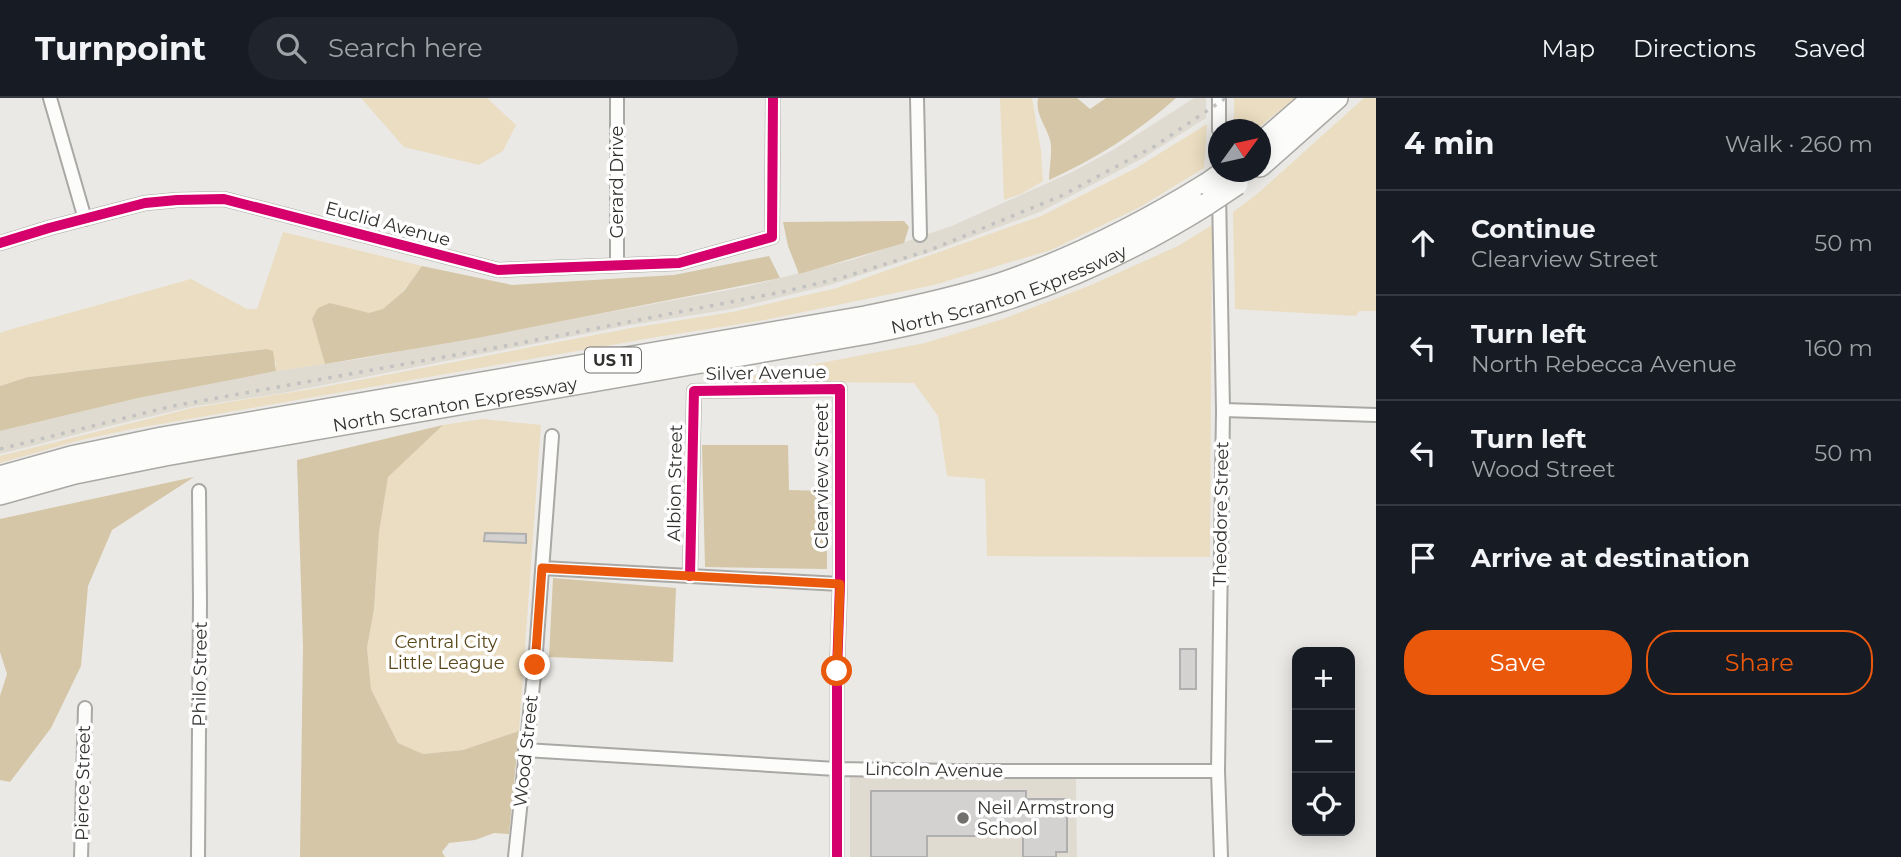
<!DOCTYPE html>
<html lang="en">
<head>
<meta charset="utf-8">
<style>
	body { margin:0; font-family:Montserrat,sans-serif; background:#20242c; color:#f1f3f6 }
	.controls { position:absolute; right:21px; bottom:21px; display:grid; overflow:hidden; border-radius:14px; box-shadow:0 4px 18px #0003 }
	.controls button { width:63px; height:63px; display:grid; place-items:center; padding:0; border:0; border-bottom:2px solid #363941; background:#171b24; color:#f1f3f6; font:35px sans-serif }
	.compass { position:absolute; left:1208px; top:21px; width:63px; height:63px; border-radius:50%; background:#171b24; box-shadow:0 4px 18px #0003; rotate:57deg }
	.stop { position:absolute; width:21px; height:21px; margin:-16px; border:5px solid #ea580c; border-radius:50%; background:#fff }
	.stop.end { background:#ea580c; border-color:#fff; box-shadow:0 2px 7px #0008 }
	.list { margin:0; padding:0; list-style:none }
	h2 { display:flex; justify-content:space-between; align-items:center; height:91px; margin:0; padding:0 28px; font-size:30px }
	h2 small { font-size:23px; font-weight:400; color:#9ea1a6 }
	.list li { display:grid; grid-template-columns:46px 1fr auto; gap:21px; align-items:center; box-sizing:border-box; height:105px; padding:0 28px; border-top:2px solid #363941 }
	.list b { display:block; font-size:26px; white-space:nowrap }
	.list p { margin:0; font-size:23px; white-space:nowrap; color:#9ea1a6 }
	.list em { font-size:23px; font-style:normal; color:#9ea1a6 }
	.actions { display:flex; gap:14px; padding:21px 28px }
	.actions a { flex:1; padding:16px 0; border:2px solid #ea580c; border-radius:28px; text-align:center; font-size:24px; color:#ea580c }
	.actions .main { background:#ea580c; color:#fff }
	.icon { flex:none; width:38px; height:38px; fill:none; stroke:currentColor; stroke-width:2; stroke-linecap:round; stroke-linejoin:round }
	.map { position:relative; flex:none; width:1376px; height:759px; overflow:hidden }
	header { display:flex; align-items:center; gap:42px; box-sizing:border-box; height:98px; padding:0 35px; background:#171b24; border-bottom:2px solid #363941 }
	header strong { font-size:33px }
	nav { display:flex; gap:38px; margin-inline-start:auto; font-size:24px }
	.search { width:490px; height:63px; background:#20242c; display:flex; align-items:center; gap:18px; box-sizing:border-box; padding:0 24px; border-radius:38px; color:#9ea1a6; font-size:26px }
	main { display:flex }
	aside { flex:1; background:#171b24 }
	.map>svg:first-child { display:block }
</style>
</head>
<body>
<header>
<strong>Turnpoint</strong>
<div class="search"><svg class="icon" aria-label="search" viewBox="0 0 24 24"><circle cx="10" cy="10" r="6"/><path d="M15 15l6 6"/></svg>Search here</div>
<nav><a>Map</a><a>Directions</a><a>Saved</a></nav>
</header>
<main>
<div class="map">
<svg width="1376" height="759" viewBox="0 0 1376 759">
	<rect width="100%" height="100%" fill="#ebe9e5"/>
	<!-- built -->
	<path fill="#e0dbd1" d="M1194 0H1206V20L1143 60 1040 114 934 153 830 187 732 211 630 227 283 295 191 309 110 328 0 356V333L138 300 261 275 359 261 744 189 855 161 954 127 1072 74 1113 52Z
		M850 679 1076 681 1077 759H850Z"/>
	<!-- green -->
	<path fill="#eaddc1" d="M361 0H487L516 27 503 53 479 67 404 49Z
		M1000 0H1032L1041 53 1043 83 1021 96 1004 102Z
		M1234 0H1295L1257 31H1234Z
		M1364 0H1376V213H1359L1356 218 1235 211 1233 114 1256 97Z
		M1207 26 1204 70 1140 109 1051 152 934 187 759 223 657 239 132 331 77 343 0 365V358L192 310 318 290 631 230 732 214 837 190 1041 118 1136 70Z
		M1212 127 1210 459 987 458 985 381 947 378 938 318 914 285 726 283 925 245 1003 221 1091 187 1178 148Z
		M283 134 422 168C410 184 390 216 368 215 356 214 342 208 330 205L312 221 325 266 276 273V265L265 251 28 279 0 288V235L12 231 191 181 247 211H257Z
		M482 321 541 327 519 633 463 652 423 656 398 645 371 591 367 550 374 511 379 434 388 378 443 327Z"/>
	<!-- forest -->
	<path fill="#d4c6a6" d="M1038 0H1077L1090 11 1106 0H1176C1138 34 1096 61 1049 82 1049 70 1053 54 1050 42 1046 27 1035 17 1038 0Z
		M904 123 909 129 904 145 799 176 788 148 783 124Z
		M769 158 780 180 477 240 325 266 312 221 318 210 330 205 369 215 383 211 404 193 422 168 512 187 674 177Z
		M266 251 273 253 276 273 138 300 0 333V288L28 279Z
		M443 327 388 379 379 434 374 511 367 550 371 591 398 645 423 656 463 652 519 633 509 736 494 735 475 742 449 745 442 754 445 759H300L303 549 297 362Z
		M702 347H788L789 392 827 393V471L705 469Z
		M194 379 112 432 88 488 81 568 51 630 10 684 0 682V598L7 576 0 554V421Z
		M553 480 676 490 673 564 549 559Z"/>
	<!-- building -->
	<path fill="#d3d2d1" stroke="#b0afaf" stroke-width="2" d="M485 435 526 436V445L484 443Z
		M1180 551H1196V591H1180Z
		M871 693H1026V701H1067V754H1056V759H1023V738H927V759H871Z"/>
	<g fill="none" stroke-linecap="round" stroke-linejoin="round">
		<defs>
			<path id="street" d="M50 0 85 121
				M917 0 920 137
				M1219 0V32
				M1219 94 1223 312 1218 673 1221 759
				M0 145 49 130 145 105 177 102 224 101 498 172 679 165 772 139 773 0
				M617 167V0
				M1223 312 1376 317
				M542 470 840 486
				M690 478 694 293 840 291V486L837 573V759
				M525 652 836 671 957 673H1218
				M81 759 85 610
				M198 759 200 504 199 393
				M515 759 535 567 552 338"/>
			<g id="highway">
				<path d="M1260 46 1313 0"/>
				<path d="M1260 68 1337 0"/>
				<path d="M0 379 71 359 162 340 865 219C910 210 956 200 1000 186 1073 161 1141 127 1207 86"/>
				<path id="s1" d="M0 396 75 375 165 357 868 235C913 226 959 216 1003 202 1076 179 1143 146 1207 106"/>
			</g>
		</defs>
		<!-- street casing -->
		<use href="#street" stroke="#a9a8a4" stroke-width="16"/>
		<!-- highway casing -->
		<use href="#highway" stroke="#a9a8a4" stroke-width="24"/>
		<!-- street -->
		<use href="#street" stroke="#fcfcfb" stroke-width="12"/>
		<!-- highway -->
		<use href="#highway" stroke="#fcfcfb" stroke-width="21"/>
		<!-- rail -->
		<path stroke="#c2c2c1" stroke-width="3.5" stroke-dasharray="3.5 7" stroke-linecap="butt" d="M0 351 173 308 505 248 787 193 844 179 930 152 1061 98 1155 48 1226 0"/>
		<defs>
			<path id="highway-bridge" d="M1207 86 1224 74
				M1207 106 1237 86"/>
		</defs>
		<!-- highway-bridge casing -->
		<use href="#highway-bridge" stroke="#a9a8a4" stroke-width="24" stroke-linecap="butt"/>
		<!-- highway-bridge -->
		<use href="#highway-bridge" stroke="#fcfcfb" stroke-width="21"/>
		<defs>
			<path id="cycleway" d="M0 145 49 130 145 105 177 102 224 101 498 172 679 165 772 139 773 0
				M690 478 694 293 840 291V486L837 573V759"/>
		</defs>
		<!-- cycleway casing -->
		<use href="#cycleway" stroke="#fff" stroke-width="15"/>
		<!-- cycleway -->
		<use href="#cycleway" stroke="#d6006c" stroke-width="10"/>
	</g>
	<g fill="none" stroke-linecap="round" stroke-linejoin="round">
		<!-- route -->
		<path stroke="#ea580c" stroke-width="9" d="M535 567 542 470 840 486 837 573"/>
	</g>
	<!-- markers -->
	<circle fill="#73716e" stroke="#fff" stroke-width="2.5" cx="963" cy="720" r="7"/>
	<g text-anchor="middle" stroke-width="7" stroke-linejoin="round" paint-order="stroke">
		<!-- shield labels -->
		<rect fill="#fff" stroke="#706f6d" stroke-width="2" x="585" y="249.5" width="56" height="25" rx="5"/>
		<g font-size="16" font-weight="bold" fill="#32312e">
			<text x="613" y="268">US 11</text>
		</g>
		<!-- street labels -->
		<g font-size="18" fill="#32312e" stroke="#fff">
			<text transform="translate(617 84) rotate(-90)" y="6">Gerard Drive</text>
			<text transform="translate(388 126) rotate(15)" y="6">Euclid Avenue</text>
			<text dy="6" stroke="none"><textPath href="#s1" startOffset="1031">North Scranton Expressway</textPath></text>
			<text transform="translate(766 275) rotate(-1)" y="6">Silver Avenue</text>
			<text dy="6" stroke="none"><textPath href="#s1" startOffset="464">North Scranton Expressway</textPath></text>
			<text transform="translate(822 378) rotate(-90)" y="6">Clearview Street</text>
			<text transform="translate(675 385) rotate(-89)" y="6">Albion Street</text>
			<text transform="translate(1221 416) rotate(-89)" y="6">Theodore Street</text>
			<text transform="translate(200 576) rotate(-89)" y="6">Philo Street</text>
			<text transform="translate(526 653) rotate(-84)" y="6">Wood Street</text>
			<text transform="translate(934 672) rotate(1)" y="6">Lincoln Avenue</text>
			<text transform="translate(83 685) rotate(-89)" y="6">Pierce Street</text>
		</g>
		<!-- park labels -->
		<g font-size="18" fill="#5a481c" stroke="#fff">
			<text x="446" y="550">Central City<tspan x="446" dy="21">Little League</tspan></text>
		</g>
		<!-- poi labels -->
		<g font-size="18" fill="#32312e" stroke="#fff" text-anchor="start">
			<text x="977" y="716">Neil Armstrong<tspan x="977" dy="21">School</tspan></text>
		</g>
	</g>
</svg>
<div class="controls">
<button>+</button>
<button>−</button>
<button><svg class="icon" aria-label="locate" viewBox="0 0 24 24"><circle cx="12" cy="12" r="6"/><path d="M12 2v4M12 18v4M2 12h4M18 12h4"/></svg></button>
</div>
<svg class="compass" viewBox="-18 -18 36 36"><path d="M0-13l5 13h-10z" fill="#e53935"/><path d="M0 13l5-13h-10z" fill="#9ea1a6"/></svg>
<div class="stop" style="left:837px;top:573px"></div>
<div class="stop end" style="left:535px;top:567px"></div>
</div>
<aside>
<h2>4 min<small>Walk · 260 m</small></h2>
<ul class="list">
<li><svg class="icon" aria-label="ahead" viewBox="0 0 24 24"><path d="M12 20V5M6 11l6-6 6 6"/></svg><div><b>Continue</b><p>Clearview Street</p></div><em>50 m</em></li>
<li><svg class="icon" aria-label="left" viewBox="0 0 24 24"><path d="M17 20v-9H6M10 6l-5 5 5 5"/></svg><div><b>Turn left</b><p>North Rebecca Avenue</p></div><em>160 m</em></li>
<li><svg class="icon" aria-label="left" viewBox="0 0 24 24"><path d="M17 20v-9H6M10 6l-5 5 5 5"/></svg><div><b>Turn left</b><p>Wood Street</p></div><em>50 m</em></li>
<li><svg class="icon" aria-label="arrive" viewBox="0 0 24 24"><path d="M6 21V4h12l-3 4 3 4H6"/></svg><div><b>Arrive at destination</b></div></li>
</ul>
<div class="actions"><a class="main">Save</a><a>Share</a></div>
</aside>
</main>
</body>
</html>
